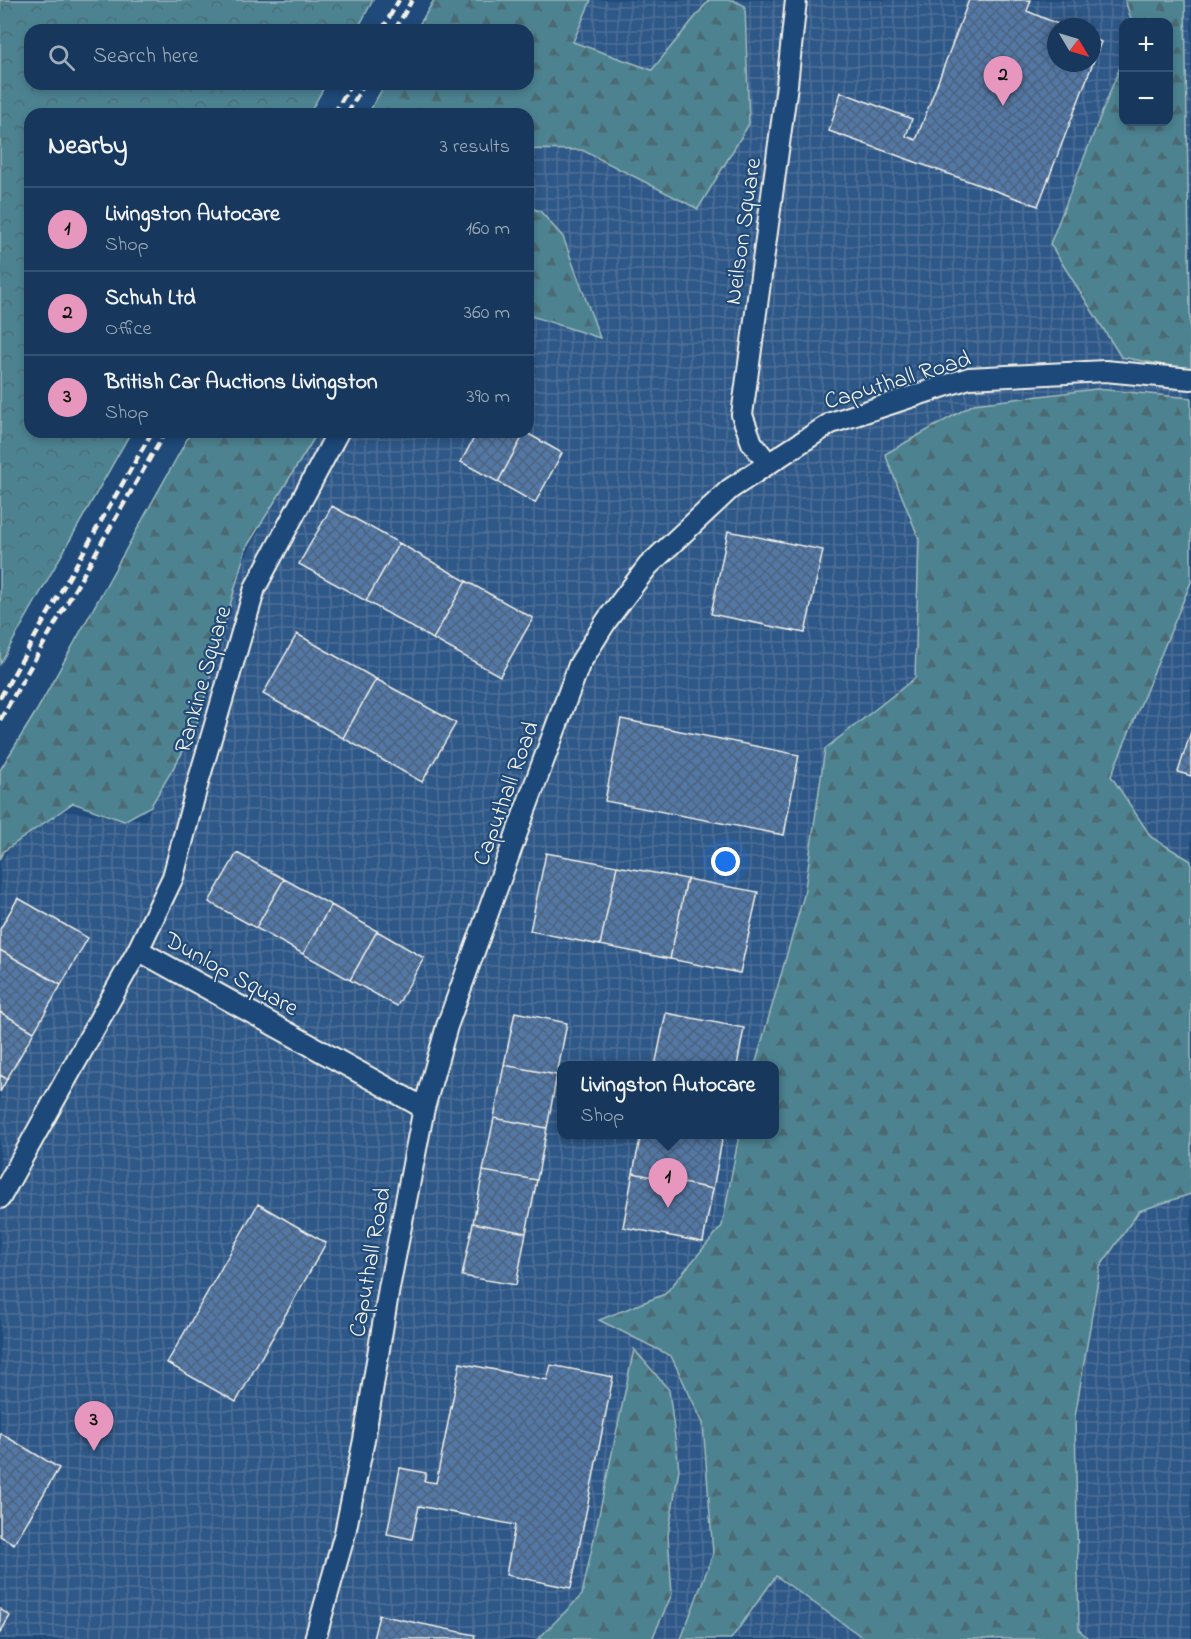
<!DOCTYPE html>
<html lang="en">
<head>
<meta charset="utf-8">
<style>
	body { margin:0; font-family:"Indie Flower",sans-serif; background:#244365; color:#f1f3f6 }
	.controls { position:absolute; right:18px; top:18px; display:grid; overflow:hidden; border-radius:12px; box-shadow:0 3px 9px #0003 }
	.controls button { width:54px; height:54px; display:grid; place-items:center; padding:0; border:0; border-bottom:2px solid #365272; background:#17385c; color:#f1f3f6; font:30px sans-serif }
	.compass { position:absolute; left:1047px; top:18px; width:54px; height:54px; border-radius:50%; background:#17385c; box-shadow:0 3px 9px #0003; rotate:128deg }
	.you { position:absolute; left:726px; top:862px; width:21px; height:21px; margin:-15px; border:4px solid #fff; border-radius:50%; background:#1a73e8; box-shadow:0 0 0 9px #1a73e833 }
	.badge { display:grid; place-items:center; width:39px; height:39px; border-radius:50%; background:#e797bd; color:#111; font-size:20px; font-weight:700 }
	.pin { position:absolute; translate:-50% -50px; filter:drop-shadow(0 2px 3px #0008) }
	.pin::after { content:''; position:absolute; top:32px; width:21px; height:18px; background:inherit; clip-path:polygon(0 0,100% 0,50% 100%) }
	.popup { position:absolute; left:557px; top:1061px; width:222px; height:78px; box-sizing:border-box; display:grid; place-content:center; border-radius:12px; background:#17385c; filter:drop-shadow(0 2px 4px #0005); font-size:20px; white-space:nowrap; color:#9eacbb }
	.popup b { font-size:22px; color:#f1f3f6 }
	.popup::after { content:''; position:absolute; left:50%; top:100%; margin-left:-12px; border:12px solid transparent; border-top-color:#17385c }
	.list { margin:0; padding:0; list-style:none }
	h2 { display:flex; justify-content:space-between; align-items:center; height:78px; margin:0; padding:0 24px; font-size:26px }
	h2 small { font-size:20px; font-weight:400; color:#9eacbb }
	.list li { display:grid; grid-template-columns:39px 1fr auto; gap:18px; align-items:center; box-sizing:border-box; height:84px; padding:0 24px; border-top:2px solid #365272 }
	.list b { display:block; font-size:22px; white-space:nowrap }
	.list p { margin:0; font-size:20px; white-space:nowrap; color:#9eacbb }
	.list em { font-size:20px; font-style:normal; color:#9eacbb }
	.icon { flex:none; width:33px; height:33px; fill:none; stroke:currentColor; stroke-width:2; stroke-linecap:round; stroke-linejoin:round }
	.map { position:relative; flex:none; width:1191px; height:1639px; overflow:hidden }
	.search { position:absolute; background:#17385c; box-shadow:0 3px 9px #0003; left:24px; top:24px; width:510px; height:66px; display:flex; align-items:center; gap:15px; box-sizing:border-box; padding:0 21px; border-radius:18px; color:#9eacbb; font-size:22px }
	.panel { position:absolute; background:#17385c; box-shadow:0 3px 9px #0003; left:24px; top:108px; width:510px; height:330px; border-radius:18px }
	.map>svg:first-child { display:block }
</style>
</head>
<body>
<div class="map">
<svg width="1191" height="1639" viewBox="0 0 1191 1639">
	<defs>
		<pattern id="industrial-grid" width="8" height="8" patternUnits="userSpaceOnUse" patternTransform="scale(1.5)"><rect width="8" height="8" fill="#2e5887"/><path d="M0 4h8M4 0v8" fill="none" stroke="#4d7098"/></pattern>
		<pattern id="forest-firs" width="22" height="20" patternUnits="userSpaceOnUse" patternTransform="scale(1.5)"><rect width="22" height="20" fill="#4e8391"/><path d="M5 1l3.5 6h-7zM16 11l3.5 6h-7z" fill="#4c6b73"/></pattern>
		<pattern id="park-crowns" width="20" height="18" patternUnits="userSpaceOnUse" patternTransform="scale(1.5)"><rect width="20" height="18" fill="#4e8391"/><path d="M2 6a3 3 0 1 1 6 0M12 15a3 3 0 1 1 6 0" fill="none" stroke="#4c6b73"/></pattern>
		<pattern id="building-cross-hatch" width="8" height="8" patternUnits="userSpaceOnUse" patternTransform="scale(1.5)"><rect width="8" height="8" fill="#5278a6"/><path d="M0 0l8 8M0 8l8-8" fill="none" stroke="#4e627b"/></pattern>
	</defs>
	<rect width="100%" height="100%" fill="#1f4a7a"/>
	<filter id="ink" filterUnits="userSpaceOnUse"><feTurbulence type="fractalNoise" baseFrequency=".0167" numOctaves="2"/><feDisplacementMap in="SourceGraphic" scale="12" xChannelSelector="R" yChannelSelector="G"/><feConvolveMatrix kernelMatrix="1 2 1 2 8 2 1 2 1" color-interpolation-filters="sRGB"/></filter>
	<g filter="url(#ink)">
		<!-- industrial -->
		<path fill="url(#industrial-grid)" fill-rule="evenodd" d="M535 0H1191V1639H0V863L29 819 62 811 146 820 234 581 308 432H528V30ZM1124 22H1168V122H1124ZM1056 27H1092V63H1056ZM562 1066H774V1134H562Z"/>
		<!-- forest -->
		<path fill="url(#forest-firs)" stroke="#a1babc" stroke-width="1.5" d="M434 0H591L573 42 652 70 709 0H733L745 6 749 124 698 209 582 150 528 149V114H368L385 84H528V30H416Z
			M1125 0H1185L1191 370 1121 357 1050 244 1123 59 1124 122H1168V22H1132Z
			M528 207 540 211 563 237 600 338 528 315Z
			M1096 389 1191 398V582L1111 776 1151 837 1191 861V1194L1139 1211 1100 1267 1075 1417 1079 1630 1089 1639H865L776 1576 731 1639H681L713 1554 703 1423 671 1356 599 1320 665 1294 722 1226 739 1135 774 1134V1066L755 1065 804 895 825 749 915 678 919 539 885 454 974 404Z
			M191 432H318L246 548 195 731 151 806 124 821 73 803 4 851 0 858V770L37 710Z
			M634 1349 669 1390 679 1469 668 1535 672 1594 652 1639H538L582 1595Z"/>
		<!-- park -->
		<path fill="url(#park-crowns)" stroke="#a1babc" stroke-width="1.5" d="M0 0H373L357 30H30V84H326L309 114H30V432H131L0 664Z"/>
		<!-- building -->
		<path fill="url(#building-cross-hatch)" stroke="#f4f1e8" stroke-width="1.5" d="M969 0H1031L1027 11 1065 27H1056V63H1092V38L1101 42 1038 206 829 131 841 92 912 119 906 136 916 140Z
			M477 432H525L498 482 461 462Z
			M525 432 562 453 535 503 498 482Z
			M332 506 399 543 366 601 299 564Z
			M728 531 823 550 805 633 711 614Z
			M399 543 466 581 433 639 366 601Z
			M466 581 533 618 500 676 433 639Z
			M297 634 376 679 343 738 263 694Z
			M376 679 456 723 422 782 343 738Z
			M621 719 799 755 784 835 605 801Z
			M1191 732V776L1178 772Z
			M237 853 284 879 256 928 209 902Z
			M546 853 617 866 600 945 530 931Z
			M617 866 687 879 670 959 600 945Z
			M284 879 331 905 303 954 256 928Z
			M687 879 758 892 740 973 670 959Z
			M18 898 88 938 61 985 0 950V929Z
			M331 905 377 931 350 980 303 954Z
			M377 931 424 958 397 1006 350 980Z
			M0 950 61 985 34 1032 0 1012Z
			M0 1012 34 1032 7 1079 0 1075Z
			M515 1012 567 1023 557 1075 504 1065Z
			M666 1013 744 1028 737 1066H655Z
			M504 1065 557 1075 547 1128 494 1118Z
			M0 1075 7 1079 0 1092Z
			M494 1118 547 1128 537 1180 483 1171Z
			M641 1134 723 1135 713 1189 633 1173Z
			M483 1171 537 1180 526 1233 473 1223Z
			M633 1173 713 1189 703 1242 623 1227Z
			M258 1204 326 1243 236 1402 167 1363Z
			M473 1223 526 1233 516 1285 462 1276Z
			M460 1363 547 1380 551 1365 613 1377 571 1588 506 1575 515 1525 419 1506 412 1539 387 1534 400 1468 426 1473 424 1481 436 1483Z
			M0 1433 59 1468 14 1544 0 1536Z
			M0 1609 10 1616 0 1633Z
			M379 1615 475 1635 474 1639H373Z"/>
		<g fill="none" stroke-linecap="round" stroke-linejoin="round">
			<defs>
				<path id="minor" d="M768 463 752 443 742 415 787 85 796 0
					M138 950 424 1108
					M0 1198 138 950 173 877 199 779 255 588 338 432
					M315 1639 345 1533 364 1440 389 1288 424 1108 447 1026 523 816 579 665 607 620 648 566 730 489 831 423 969 378 1105 371 1191 379"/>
			</defs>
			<!-- minor casing -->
			<use href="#minor" stroke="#f4f1e8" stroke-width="24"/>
			<!-- minor -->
			<use href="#minor" stroke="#1f4a7a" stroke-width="20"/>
			<!-- rail -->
			<path stroke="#f4f1e8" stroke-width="4.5" stroke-dasharray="9 4.5" stroke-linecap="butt" d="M382 30 399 0
				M395 30 412 0
				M334 114 351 84
				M347 114 364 84
				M0 698 152 432
				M0 720 165 432"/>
		</g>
	</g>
	<g text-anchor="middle" stroke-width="4.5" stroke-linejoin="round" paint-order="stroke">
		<!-- street labels -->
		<g font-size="24" fill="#f4f1e8" stroke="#1f4a7a">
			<text transform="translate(742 231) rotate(-82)" y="8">Neilson Square</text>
			<text transform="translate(897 379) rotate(-17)" y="8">Caputhall Road</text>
			<text transform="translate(202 679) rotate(-74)" y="8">Rankine Square</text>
			<text transform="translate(505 793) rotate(-70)" y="8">Caputhall Road</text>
			<text transform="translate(232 973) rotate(29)" y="8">Dunlop Square</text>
			<text transform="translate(369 1262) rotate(-80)" y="8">Caputhall Road</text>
		</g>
	</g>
</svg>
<div class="controls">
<button>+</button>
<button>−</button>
</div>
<svg class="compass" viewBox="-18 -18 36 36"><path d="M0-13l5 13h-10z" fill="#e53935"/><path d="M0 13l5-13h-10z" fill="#9eacbb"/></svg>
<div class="you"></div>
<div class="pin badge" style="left:668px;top:1208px">1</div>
<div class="popup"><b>Livingston Autocare</b>Shop</div>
<div class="pin badge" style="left:1003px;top:106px">2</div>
<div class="pin badge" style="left:94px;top:1451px">3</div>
<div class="search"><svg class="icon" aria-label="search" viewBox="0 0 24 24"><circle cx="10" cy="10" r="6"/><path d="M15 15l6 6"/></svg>Search here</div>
<section class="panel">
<h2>Nearby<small>3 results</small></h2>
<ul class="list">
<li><span class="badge">1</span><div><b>Livingston Autocare</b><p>Shop</p></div><em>160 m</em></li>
<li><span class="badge">2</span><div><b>Schuh Ltd</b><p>Office</p></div><em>360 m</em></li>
<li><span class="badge">3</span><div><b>British Car Auctions Livingston</b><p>Shop</p></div><em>390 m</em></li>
</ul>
</section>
</div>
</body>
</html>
